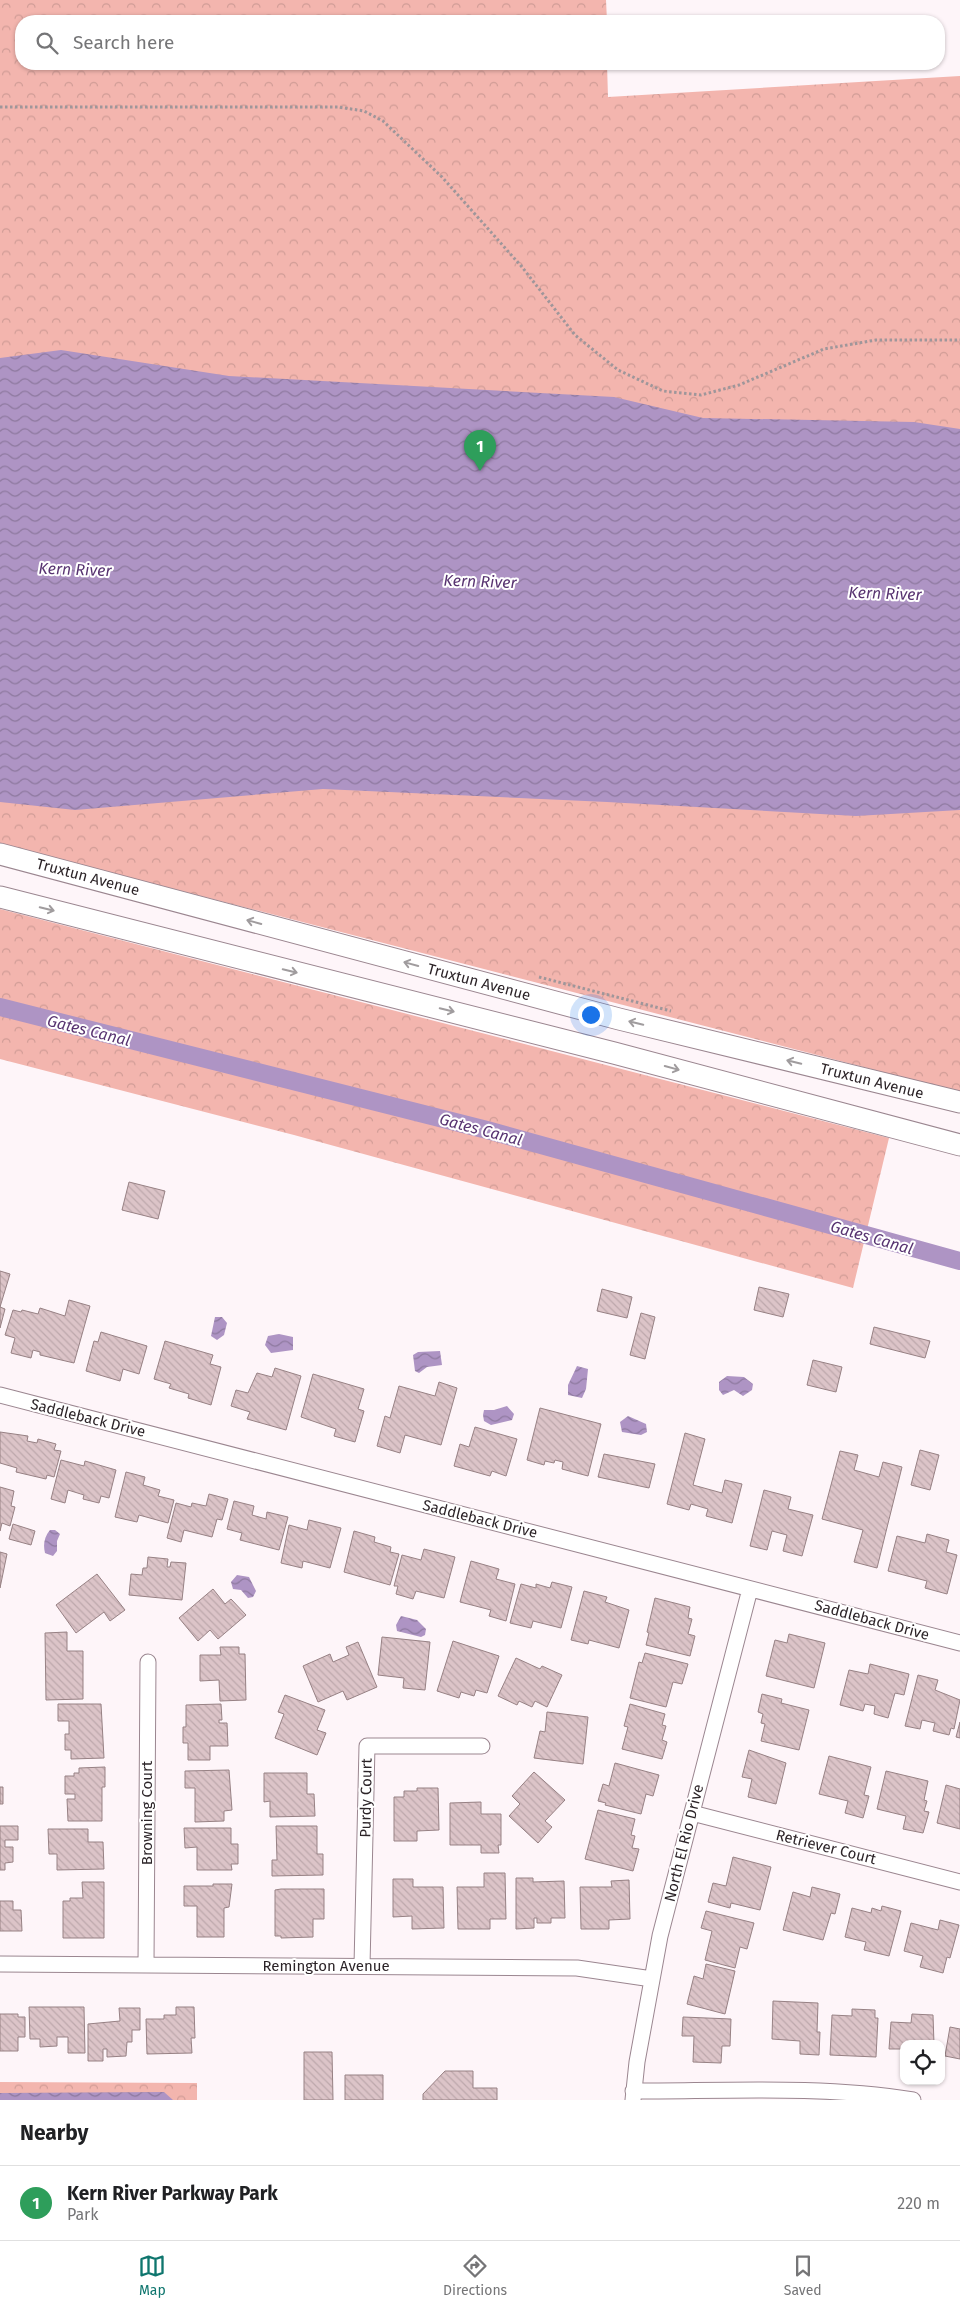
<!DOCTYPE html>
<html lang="en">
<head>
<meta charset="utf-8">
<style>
	body { margin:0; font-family:"Fira Sans",sans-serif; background:#f2f2f2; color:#202124 }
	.controls { position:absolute; right:15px; bottom:15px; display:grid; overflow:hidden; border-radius:10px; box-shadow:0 1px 4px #0004 }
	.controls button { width:45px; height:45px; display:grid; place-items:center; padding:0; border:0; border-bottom:1px solid #e0e0e0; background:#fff; color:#202124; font:25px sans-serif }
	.you { position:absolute; left:590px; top:1014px; width:18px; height:18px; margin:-12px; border:4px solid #fff; border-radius:50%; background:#1a73e8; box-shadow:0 0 0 8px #1a73e833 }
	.badge { display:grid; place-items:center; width:32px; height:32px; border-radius:50%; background:#0f766e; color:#fff; font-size:16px; font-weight:700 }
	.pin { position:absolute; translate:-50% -41px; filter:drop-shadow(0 1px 2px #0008) }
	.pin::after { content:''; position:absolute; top:26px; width:18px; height:15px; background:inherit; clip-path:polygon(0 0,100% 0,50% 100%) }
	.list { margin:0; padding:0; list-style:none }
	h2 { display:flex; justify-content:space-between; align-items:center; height:65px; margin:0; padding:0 20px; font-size:21px }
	h2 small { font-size:16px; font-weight:400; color:#757577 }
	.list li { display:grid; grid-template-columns:32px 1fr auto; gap:15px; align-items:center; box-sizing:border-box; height:75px; padding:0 20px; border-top:1px solid #e0e0e0 }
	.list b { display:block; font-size:19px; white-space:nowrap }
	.list p { margin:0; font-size:16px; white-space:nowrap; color:#757577 }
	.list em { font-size:16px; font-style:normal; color:#757577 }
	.icon { flex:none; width:28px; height:28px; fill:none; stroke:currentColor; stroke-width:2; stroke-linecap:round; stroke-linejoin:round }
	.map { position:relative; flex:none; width:960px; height:2100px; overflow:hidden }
	.search { position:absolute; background:#fff; box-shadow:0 1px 4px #0004; left:15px; right:15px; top:15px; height:55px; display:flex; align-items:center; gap:12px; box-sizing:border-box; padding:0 18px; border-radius:20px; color:#757577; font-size:19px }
	.sheet { height:140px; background:#fff }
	nav { display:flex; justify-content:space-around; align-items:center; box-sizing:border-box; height:70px; border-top:1px solid #e0e0e0; background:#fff; font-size:14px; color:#757577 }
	nav a { display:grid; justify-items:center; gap:2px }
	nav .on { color:#0f766e }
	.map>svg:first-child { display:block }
</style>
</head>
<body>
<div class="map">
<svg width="960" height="2100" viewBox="0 0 960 2100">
	<defs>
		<pattern id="park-crowns" width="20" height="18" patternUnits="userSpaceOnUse" patternTransform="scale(1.25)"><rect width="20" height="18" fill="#f3b5ae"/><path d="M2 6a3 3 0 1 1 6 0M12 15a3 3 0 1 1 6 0" fill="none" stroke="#d09c96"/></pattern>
		<pattern id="water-waves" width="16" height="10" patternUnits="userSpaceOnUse" patternTransform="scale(1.25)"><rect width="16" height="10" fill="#ae94c4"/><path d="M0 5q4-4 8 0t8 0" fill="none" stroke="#8e799f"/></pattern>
		<pattern id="building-back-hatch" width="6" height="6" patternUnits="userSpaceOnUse" patternTransform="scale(1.25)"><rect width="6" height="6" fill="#dcc4c8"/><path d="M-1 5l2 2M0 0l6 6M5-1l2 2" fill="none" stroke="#bda8ac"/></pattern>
	</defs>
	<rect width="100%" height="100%" fill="#fef5f9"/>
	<!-- park -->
	<path fill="url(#park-crowns)" d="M0 0H606L607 21H21V64H607L608 97 960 76V1092L0 844Z
		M0 909 889 1138 853 1288 294 1135 0 1059Z
		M0 2082 197 2083V2100H0Z"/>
	<!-- water -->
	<path fill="url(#water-waves)" d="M61 350 229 376 614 397 703 418 914 422 960 429V810L856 816 607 802 323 789 75 810 0 802V358Z
		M215 1317H222L227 1323 224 1335 217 1340 211 1336Z
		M279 1334 293 1337V1350L271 1353 265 1345 268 1336Z
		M440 1351 442 1365 427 1367 419 1373 415 1371 413 1355 418 1352Z
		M577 1366 588 1369 586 1389 582 1398 568 1395V1385Z
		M727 1376 744 1377 753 1384 752 1390 743 1396 734 1390 723 1395 719 1390V1382Z
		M507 1406 514 1414 512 1420 491 1425 484 1421 483 1415 484 1410H494Z
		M628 1416 646 1424 647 1432 641 1435 622 1432 620 1422Z
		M50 1530H55L60 1534 57 1541V1551L53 1556 45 1553C43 1545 44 1537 50 1530Z
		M237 1575 249 1577 256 1591 253 1597 248 1598 241 1590 233 1589 231 1582Z
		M401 1616 417 1620 426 1629 425 1635 421 1637 397 1631 396 1625Z
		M164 2092 173 2100H0V2093Z"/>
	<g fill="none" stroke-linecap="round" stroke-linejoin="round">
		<!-- canal -->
		<path stroke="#ae94c4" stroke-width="18" d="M0 1007 487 1130 960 1261"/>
	</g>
	<!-- building -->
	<path fill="url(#building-back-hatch)" stroke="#978184" d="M129 1182 165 1191 158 1219 122 1210Z
		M0 1271 10 1274 0 1307 5 1309 0 1328Z
		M759 1287 789 1294 783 1317 754 1310Z
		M602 1289 632 1297 627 1318 597 1311Z
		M69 1300 90 1306 74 1363 40 1355V1352L33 1350 31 1358 11 1353 15 1338 5 1335 13 1310 21 1312 22 1310 38 1314 40 1308 65 1316Z
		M641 1313 655 1317 645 1359 630 1355Z
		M874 1327 930 1341 925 1358 870 1344Z
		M101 1332 147 1346 139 1374 123 1369 120 1381 86 1371 94 1341 98 1342Z
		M165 1341 213 1355 210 1364 221 1367 211 1405 188 1398 189 1394 169 1388 171 1384 154 1379Z
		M813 1360 842 1367 836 1392 807 1385Z
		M275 1368 301 1376 286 1430 247 1419 250 1412 231 1406 236 1390 248 1393 257 1373 272 1377Z
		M313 1374 364 1389 358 1409 364 1411 355 1442 334 1436 336 1429 301 1417Z
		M439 1382 457 1388 441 1445 405 1435 400 1453 377 1446 385 1416 390 1418 399 1386 435 1396Z
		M540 1408 601 1424 588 1476 562 1469 563 1462 555 1460 554 1463 545 1461 544 1465 527 1460Z
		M475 1427 517 1439 506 1476 492 1471 490 1476 454 1466 460 1444 469 1447Z
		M0 1432 28 1436 27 1441 37 1443 38 1439 56 1444 54 1450 61 1451 54 1477 47 1475 46 1479 16 1472 17 1468 0 1463Z
		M685 1433 705 1439 693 1485 722 1493 725 1480 742 1484 732 1523 706 1516 708 1509 691 1504 689 1510 667 1504Z
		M920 1450 939 1455 930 1490 911 1485Z
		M840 1451 858 1455 854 1470 879 1477 883 1462 902 1467 877 1568 854 1562 863 1530 822 1519Z
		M604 1454 655 1464 649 1488 598 1477Z
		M61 1460 84 1466 85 1461 116 1470 109 1498 101 1496 99 1503 83 1499 84 1495 68 1490 65 1503 51 1499Z
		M126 1472 145 1477 143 1485 160 1490 158 1496 174 1500 168 1523 139 1515 137 1522 115 1517Z
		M0 1487 14 1491 11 1506 15 1507 10 1526 2 1523 0 1531Z
		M764 1490 791 1497 788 1509 813 1515 802 1556 783 1551 787 1535 772 1531 767 1550 750 1546Z
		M209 1494 228 1499 222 1520 217 1519 212 1537 184 1530 181 1542 167 1538 176 1503 191 1507 192 1503 206 1506Z
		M234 1501 254 1506 252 1515 266 1519 267 1512 288 1517 279 1550 240 1540 242 1533 227 1529Z
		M309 1520 341 1528 330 1568 303 1561 302 1568 281 1563 289 1525 307 1530Z
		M13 1524 35 1531 31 1545 9 1539Z
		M354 1531 375 1537 374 1542 391 1547 390 1552 399 1554 390 1585 344 1572Z
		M927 1534 949 1540 946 1552 957 1555 947 1594 925 1588 927 1581 888 1571 897 1536 925 1543Z
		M424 1549 455 1557 444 1598 416 1591 413 1599 396 1594 398 1586H394L402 1555 421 1560Z
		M0 1552 7 1554 0 1588Z
		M148 1557 168 1559 167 1567H170L171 1562 186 1563 182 1600 129 1595 131 1574 142 1575 143 1568H147Z
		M471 1561 499 1569 496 1579 515 1584 506 1621 489 1616 491 1610 460 1602Z
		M97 1574 125 1610 110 1621 104 1612 76 1633 56 1605Z
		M552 1582 572 1587 561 1628 533 1621 531 1628 510 1623 521 1584 536 1588V1584L550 1588Z
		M213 1589 225 1604 231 1599 246 1615 218 1639 210 1630 198 1641 179 1618Z
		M584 1591 607 1597 605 1602 629 1610 619 1648 589 1640 588 1644 571 1640Z
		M655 1598 690 1607 688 1618 692 1619 688 1634 695 1636 690 1656 646 1645 649 1633 647 1632Z
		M67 1632V1651H83V1699L46 1700 45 1633Z
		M789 1634 825 1643 814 1688 766 1676 775 1640 787 1643Z
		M382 1637 430 1642 425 1690 403 1688 404 1678 378 1675Z
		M453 1641 499 1656 487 1693 476 1690 474 1696 461 1692 459 1698 437 1691Z
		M358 1642 377 1687 347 1700 343 1691 318 1702 303 1666 330 1654 333 1662 349 1655 346 1647Z
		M220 1647H239V1654H245L246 1700 220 1701 219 1680 200 1681V1655H221Z
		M645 1653 688 1664 682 1684 673 1682 666 1707 630 1698 639 1662 642 1663Z
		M516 1658 540 1669 542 1666 562 1675 547 1707 535 1701 532 1707 519 1701 517 1705 498 1696Z
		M870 1664 909 1674 904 1695 895 1693 888 1718 874 1714 875 1706 865 1704 863 1711 840 1705 849 1670 868 1674Z
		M918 1675 938 1680 935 1690 960 1700 954 1729 951 1728 949 1735 933 1731 935 1723 922 1720 920 1729 905 1726Z
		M762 1694 782 1699 781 1703 809 1710 799 1750 761 1741 765 1724 761 1723 763 1714 758 1712Z
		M285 1695 325 1710 317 1730 326 1733 317 1755 275 1738 284 1714 278 1712Z
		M58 1704H101L104 1758 71 1759V1750H65V1734H69V1721H58Z
		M221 1704 222 1720H219V1723H227L228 1746H210V1760H188V1743H183V1727H186V1705Z
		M630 1704 665 1714 662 1725 666 1726 662 1740 667 1742 662 1759 622 1749 628 1727 624 1726Z
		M547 1712 588 1717 583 1764 534 1758 540 1731 545 1732Z
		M960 1722V1738L956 1737Z
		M749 1750 786 1763 776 1804 748 1797 752 1779 742 1777Z
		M829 1756 871 1767 864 1795 869 1796 863 1818 845 1813 848 1801 819 1794Z
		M615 1763 659 1775 653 1796 646 1794 641 1814 605 1805 606 1803 598 1801 603 1784 609 1786Z
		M105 1767V1787H102V1821H68L67 1799H75V1794H65V1776H74V1773H79V1768Z
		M229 1770 232 1810 224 1811V1821L195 1822V1788H185V1771Z
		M886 1771 928 1781 924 1800 927 1801 924 1811 929 1812 923 1833 903 1829 906 1816 877 1809Z
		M534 1772 565 1800 545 1821 552 1827 538 1843 509 1816 520 1804 512 1796Z
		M264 1773H307V1794H314L315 1816 270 1817V1801L264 1802Z
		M946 1785 960 1789V1829L937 1823Z
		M0 1787H3V1804H0Z
		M417 1788H438L439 1830 417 1831V1841H394V1797H404V1791H417Z
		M481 1802V1814H501V1845H498L499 1853H481V1845H450V1803Z
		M598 1810 635 1819 631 1835 635 1836 632 1848 639 1849 633 1871 585 1859Z
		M0 1826H18V1840H5V1847H13V1862L5 1863V1870H0Z
		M276 1826H317V1854H323V1875L272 1876V1860H277Z
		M184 1828H231V1844H238V1864H231L232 1870H197V1847L185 1848Z
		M48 1829H88V1842H103L104 1869 57 1870V1854H49Z
		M733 1857 771 1867 760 1910 731 1903 730 1908 708 1902 713 1883 726 1886Z
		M484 1873H505L506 1919H490V1929H458L457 1887H484Z
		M516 1878H533V1882L564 1881 565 1918H551V1923H537V1918H534V1928L516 1929Z
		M393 1879H413V1887H443L444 1928 412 1929V1916L393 1917Z
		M629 1880 630 1919 609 1920V1929H581L580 1887H612L611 1881Z
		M82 1882H104V1938H63V1901H70V1898H83Z
		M213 1884H232L229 1907 224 1908V1937H197V1906H184V1886H213Z
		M812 1887 840 1894 835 1914 831 1913 823 1940 783 1930 793 1892 810 1897Z
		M281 1889H324V1919H313V1937L281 1938V1936H275V1890Z
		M0 1901H13V1910H21L22 1931H0Z
		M882 1906 901 1911 889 1956 864 1950 866 1942 845 1937 852 1908 871 1913 872 1908 881 1911Z
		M706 1911 754 1923 747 1949 740 1947 735 1968 705 1960 712 1931 701 1928Z
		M940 1920 959 1925 950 1958 947 1957 943 1973 920 1967 923 1956 904 1951 911 1923 938 1930Z
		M706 1964 735 1971 725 2014 687 2004 694 1976 703 1979Z
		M773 2001 818 2003 817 2032H820L819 2055 800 2054V2041L772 2039Z
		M29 2007H84L85 2053H68V2037H57V2046L40 2047V2039H30Z
		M176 2007H194L195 2038H191L192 2053 147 2054 146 2019H164V2015H176Z
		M119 2008H140V2030H132V2042H127L126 2056 107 2057V2049H103V2061H88V2024L120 2021Z
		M852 2009 875 2010V2018H878L876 2057 830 2055 832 2015 852 2016Z
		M0 2014H18V2017H25V2037H18V2051H0Z
		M912 2014 933 2015 934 2044H904V2049H889L891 2022 911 2023Z
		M683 2017 731 2019 730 2046H722L721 2063 693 2062 694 2036H682Z
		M950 2027 960 2029V2059L945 2056Z
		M304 2052H332L333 2100H304Z
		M445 2071H473V2088H497V2100H423V2094Z
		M345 2075H383V2100H345Z"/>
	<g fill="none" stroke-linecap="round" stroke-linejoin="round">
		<defs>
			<path id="street" d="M0 1395 960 1643
				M692 1813 960 1882
				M0 1964 577 1968 652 1979
				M146 1965 148 1662
				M362 1966 367 1746H482
				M633 2091C725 2091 822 2085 913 2100
				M633 2100 637 2062 660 1936 750 1589"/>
			<path id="secondary" d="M0 854 619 1019 960 1102
				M0 897 614 1053 960 1145"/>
		</defs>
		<!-- street casing -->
		<use href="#street" stroke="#9b8690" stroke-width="17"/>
		<!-- secondary casing -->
		<use href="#secondary" stroke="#9b8690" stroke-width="23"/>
		<!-- path -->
		<path stroke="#9f969a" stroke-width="3" stroke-dasharray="2.5 2.5" stroke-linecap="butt" d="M0 107H338L364 111 383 121 442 177 522 267 575 335 618 370 663 391 701 395 739 385 824 349 876 340H960
			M539 977 671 1011"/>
		<!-- street -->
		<use href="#street" stroke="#fff" stroke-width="15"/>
		<!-- secondary -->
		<use href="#secondary" stroke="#fff" stroke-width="21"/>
	</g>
	<!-- one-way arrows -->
	<defs><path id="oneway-shaft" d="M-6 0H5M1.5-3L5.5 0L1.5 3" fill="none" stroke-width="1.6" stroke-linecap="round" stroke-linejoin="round" transform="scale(1.25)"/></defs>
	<g stroke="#a09c9e">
		<use href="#oneway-shaft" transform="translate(47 909) rotate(14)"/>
		<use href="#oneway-shaft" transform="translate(254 922) rotate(-165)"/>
		<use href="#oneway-shaft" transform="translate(411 964) rotate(-165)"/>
		<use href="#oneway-shaft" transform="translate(290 971) rotate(14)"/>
		<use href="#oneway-shaft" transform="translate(447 1010) rotate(14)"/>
		<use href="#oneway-shaft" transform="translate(636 1023) rotate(-166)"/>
		<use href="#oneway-shaft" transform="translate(794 1062) rotate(-166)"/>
		<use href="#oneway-shaft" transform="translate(672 1068) rotate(15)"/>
	</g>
	<g text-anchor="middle" stroke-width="4" stroke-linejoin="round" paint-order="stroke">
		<!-- street labels -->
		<g font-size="15" fill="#2c2428" stroke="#fff">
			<text transform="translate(88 877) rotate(15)" y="5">Truxtun Avenue</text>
			<text transform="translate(479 982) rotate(15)" y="5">Truxtun Avenue</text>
			<text transform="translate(872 1081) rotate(14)" y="5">Truxtun Avenue</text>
			<text transform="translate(88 1418) rotate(14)" y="5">Saddleback Drive</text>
			<text transform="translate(480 1519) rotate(14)" y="5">Saddleback Drive</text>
			<text transform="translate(872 1620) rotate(15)" y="5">Saddleback Drive</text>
			<text transform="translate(366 1798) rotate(-89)" y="5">Purdy Court</text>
			<text transform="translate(147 1813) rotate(-90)" y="5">Browning Court</text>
			<text transform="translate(684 1843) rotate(-76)" y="5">North El Rio Drive</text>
			<text transform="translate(826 1847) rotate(14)" y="5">Retriever Court</text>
			<text x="326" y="1971">Remington Avenue</text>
		</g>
		<!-- water labels -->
		<g font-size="16" font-style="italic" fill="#583471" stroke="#fff">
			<text transform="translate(75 569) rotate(2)" y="6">Kern River</text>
			<text transform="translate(480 581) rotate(2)" y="6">Kern River</text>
			<text transform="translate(885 593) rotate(2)" y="6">Kern River</text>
			<text transform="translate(89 1030) rotate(14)" y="6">Gates Canal</text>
			<text transform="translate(481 1129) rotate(15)" y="6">Gates Canal</text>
			<text transform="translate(872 1237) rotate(16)" y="6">Gates Canal</text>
		</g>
	</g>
</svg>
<div class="controls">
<button><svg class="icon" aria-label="locate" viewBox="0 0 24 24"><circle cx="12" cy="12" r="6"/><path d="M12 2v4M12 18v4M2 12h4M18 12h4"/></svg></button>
</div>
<div class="you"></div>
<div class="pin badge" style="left:480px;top:471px;background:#2e9e5b">1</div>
<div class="search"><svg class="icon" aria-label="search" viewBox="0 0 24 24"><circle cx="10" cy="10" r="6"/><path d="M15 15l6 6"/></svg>Search here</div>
</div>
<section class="sheet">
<h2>Nearby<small></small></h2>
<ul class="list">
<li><span class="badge" style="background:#2e9e5b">1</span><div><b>Kern River Parkway Park</b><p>Park</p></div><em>220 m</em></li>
</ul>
</section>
<nav>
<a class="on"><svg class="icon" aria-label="map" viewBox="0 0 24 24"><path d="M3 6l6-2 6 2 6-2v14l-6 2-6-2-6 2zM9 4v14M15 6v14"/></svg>Map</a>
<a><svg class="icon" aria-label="directions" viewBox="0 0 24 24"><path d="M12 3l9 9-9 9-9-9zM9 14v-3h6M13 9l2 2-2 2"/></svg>Directions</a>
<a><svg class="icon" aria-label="saved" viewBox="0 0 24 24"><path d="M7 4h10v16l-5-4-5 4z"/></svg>Saved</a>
</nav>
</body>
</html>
